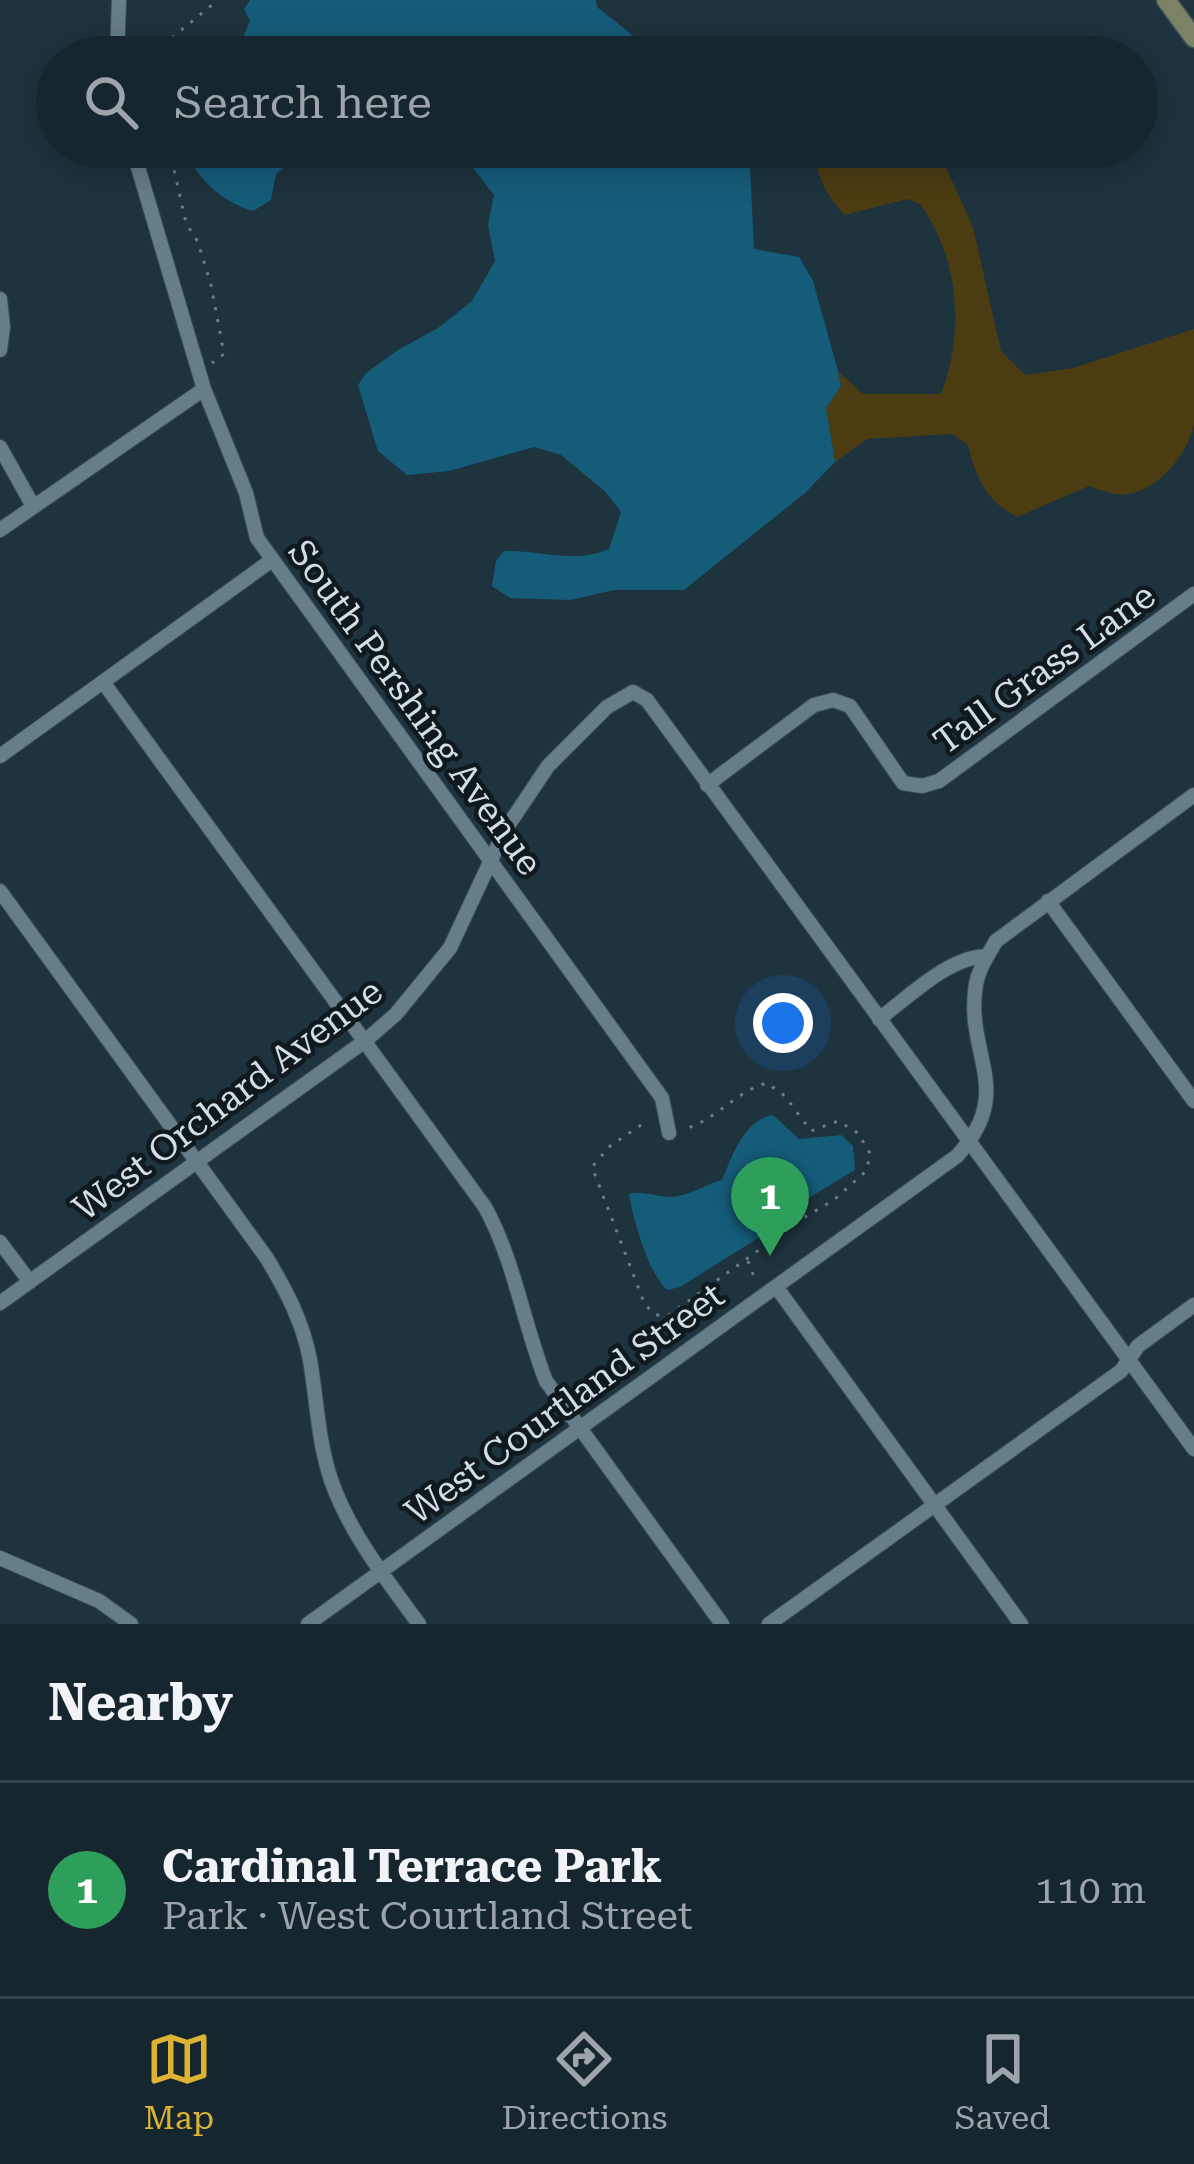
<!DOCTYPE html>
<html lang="en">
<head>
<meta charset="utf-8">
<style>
	body { margin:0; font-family:"Roboto Serif",serif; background:#23323a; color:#f1f3f6 }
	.you { position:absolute; left:783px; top:1023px; width:42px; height:42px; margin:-30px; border:9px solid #fff; border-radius:50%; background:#1a73e8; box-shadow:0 0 0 18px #1a73e833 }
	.badge { display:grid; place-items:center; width:78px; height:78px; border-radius:50%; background:#dcb233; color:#fff; font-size:39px; font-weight:700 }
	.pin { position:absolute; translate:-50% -99px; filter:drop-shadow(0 3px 6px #0008) }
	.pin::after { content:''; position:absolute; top:63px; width:42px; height:36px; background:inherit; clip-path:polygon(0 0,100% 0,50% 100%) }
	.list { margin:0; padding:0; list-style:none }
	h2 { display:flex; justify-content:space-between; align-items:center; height:156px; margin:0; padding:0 48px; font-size:51px }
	h2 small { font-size:39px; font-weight:400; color:#9ea5aa }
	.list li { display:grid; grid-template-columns:78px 1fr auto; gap:36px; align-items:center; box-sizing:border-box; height:216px; padding:0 48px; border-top:3px solid #35434a }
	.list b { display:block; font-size:45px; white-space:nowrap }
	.list p { margin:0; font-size:39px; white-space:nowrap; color:#9ea5aa }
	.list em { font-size:39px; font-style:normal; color:#9ea5aa }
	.icon { flex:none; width:66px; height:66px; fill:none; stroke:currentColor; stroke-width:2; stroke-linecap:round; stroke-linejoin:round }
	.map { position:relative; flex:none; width:1194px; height:1624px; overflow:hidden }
	.search { position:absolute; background:#16262e; box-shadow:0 6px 30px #0003; left:36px; right:36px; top:36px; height:132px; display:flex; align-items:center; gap:30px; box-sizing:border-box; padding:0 42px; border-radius:66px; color:#9ea5aa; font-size:45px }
	.sheet { height:372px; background:#16262e }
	nav { display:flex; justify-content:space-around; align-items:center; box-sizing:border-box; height:168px; border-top:3px solid #35434a; background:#16262e; font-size:33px; color:#9ea5aa }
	nav a { display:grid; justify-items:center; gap:6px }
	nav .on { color:#dcb233 }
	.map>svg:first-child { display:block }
</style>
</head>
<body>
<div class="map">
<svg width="1194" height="1624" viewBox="0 0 1194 1624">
	<rect width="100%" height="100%" fill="#1d333d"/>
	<!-- green -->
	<path fill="#4b3c12" d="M819 147H937L973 227 1001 351 1025 375 1073 368 1194 329C1194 358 1194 395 1194 424 1187 457 1152 499 1116 494 1107 493 1097 489 1089 486L1017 517C986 501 976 478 968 445L952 434 867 439 835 462 826 408 841 386 838 371 863 394H941C965 332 959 258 920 204L907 199 845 215C827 197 812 172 819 147Z"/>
	<!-- water -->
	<path fill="#155c79" d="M250 0H596L597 7 660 57H183L204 36 243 37 250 21 244 9Z
		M183 147H310L276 174 271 200 253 211C220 201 197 178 183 147Z
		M342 147H394L377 162 352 160Z
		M432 147H749L754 249 799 257 813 281 838 371 841 386 826 408 835 462 805 493 684 590H614L570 600 510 598 492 586 496 561 504 551C540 550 575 564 609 549L621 512 606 492 561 455 534 447 449 471 407 475 378 451 358 385 366 373 398 350 438 328 472 301 495 261 488 224 494 195 473 168Z
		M773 1115 799 1139 841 1135 853 1146 855 1170 792 1208 763 1235 680 1287 667 1290C648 1272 633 1219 629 1194 643 1190 656 1197 671 1197 692 1195 703 1185 722 1180 733 1155 743 1121 773 1115Z"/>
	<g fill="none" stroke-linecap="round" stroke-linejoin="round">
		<defs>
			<path id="street" d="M117 57 119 0
				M132 147 204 389 246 493 257 538 662 1098 669 1133
				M0 299 3 327 0 350
				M0 447 33 506
				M0 530 204 389
				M103 682 485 1207C515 1262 523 1323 546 1381L722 1624
				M0 756 272 560
				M707 785 814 705 833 700 850 706 903 783 922 786 939 781 1194 594
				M0 891 266 1257C286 1290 303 1322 310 1360 317 1401 318 1441 331 1480 350 1534 386 1579 419 1624
				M1048 901 1194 1101
				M879 1019C910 996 948 957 987 956
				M0 1242 30 1282
				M777 1288 1021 1624
				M0 1303 365 1041 396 1014 450 948 505 830 548 766 607 707 633 692 647 700 1194 1449
				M0 1558 99 1601 131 1624
				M308 1624 957 1156C1017 1090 964 1055 976 984 979 968 988 955 996 941L1194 795
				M769 1624 1121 1371 1138 1346 1194 1305"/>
			<path id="secondary" d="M1166 0 1194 38"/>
		</defs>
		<!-- street casing -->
		<use href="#street" stroke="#3e515a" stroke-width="16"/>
		<!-- secondary casing -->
		<use href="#secondary" stroke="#3e515a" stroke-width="21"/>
		<!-- path -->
		<path stroke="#6c7e87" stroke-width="3" stroke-dasharray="3 9" stroke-linecap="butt" d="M161 57 162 46 218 0
			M169 147 186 223 198 242 211 285 224 354 212 363
			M641 1125 610 1146 592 1167 645 1305 656 1315H669L803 1218 834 1200 865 1172 871 1155 858 1133 838 1121 811 1131 785 1096 767 1083C734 1092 715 1122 681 1130
			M748 1261 755 1280"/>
		<!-- street -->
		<use href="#street" stroke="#667e8a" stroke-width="14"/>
		<!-- secondary -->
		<use href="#secondary" stroke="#7c8266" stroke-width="18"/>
	</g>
	<g text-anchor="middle" stroke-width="9" stroke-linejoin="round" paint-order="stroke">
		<!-- street labels -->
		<g font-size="36" fill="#d1dee5" stroke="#0f191e">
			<text transform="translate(1044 668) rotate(-36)" y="13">Tall Grass Lane</text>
			<text transform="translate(416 707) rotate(54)" y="13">South Pershing Avenue</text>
			<text transform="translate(227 1099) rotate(-37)" y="13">West Orchard Avenue</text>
			<text transform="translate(564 1403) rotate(-36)" y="13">West Courtland Street</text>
		</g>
	</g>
</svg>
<div class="you"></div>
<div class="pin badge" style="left:770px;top:1256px;background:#2e9e5b">1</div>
<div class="search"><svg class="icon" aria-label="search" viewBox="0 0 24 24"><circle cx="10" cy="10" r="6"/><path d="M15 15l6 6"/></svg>Search here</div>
</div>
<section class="sheet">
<h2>Nearby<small></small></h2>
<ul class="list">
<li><span class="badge" style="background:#2e9e5b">1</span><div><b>Cardinal Terrace Park</b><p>Park · West Courtland Street</p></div><em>110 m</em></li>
</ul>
</section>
<nav>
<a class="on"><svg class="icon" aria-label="map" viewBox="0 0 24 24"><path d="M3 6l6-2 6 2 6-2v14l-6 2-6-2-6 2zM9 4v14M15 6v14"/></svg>Map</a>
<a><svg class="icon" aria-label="directions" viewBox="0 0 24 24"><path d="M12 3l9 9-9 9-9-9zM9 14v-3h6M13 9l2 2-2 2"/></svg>Directions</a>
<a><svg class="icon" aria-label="saved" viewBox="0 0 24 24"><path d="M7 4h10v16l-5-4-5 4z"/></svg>Saved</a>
</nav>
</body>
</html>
